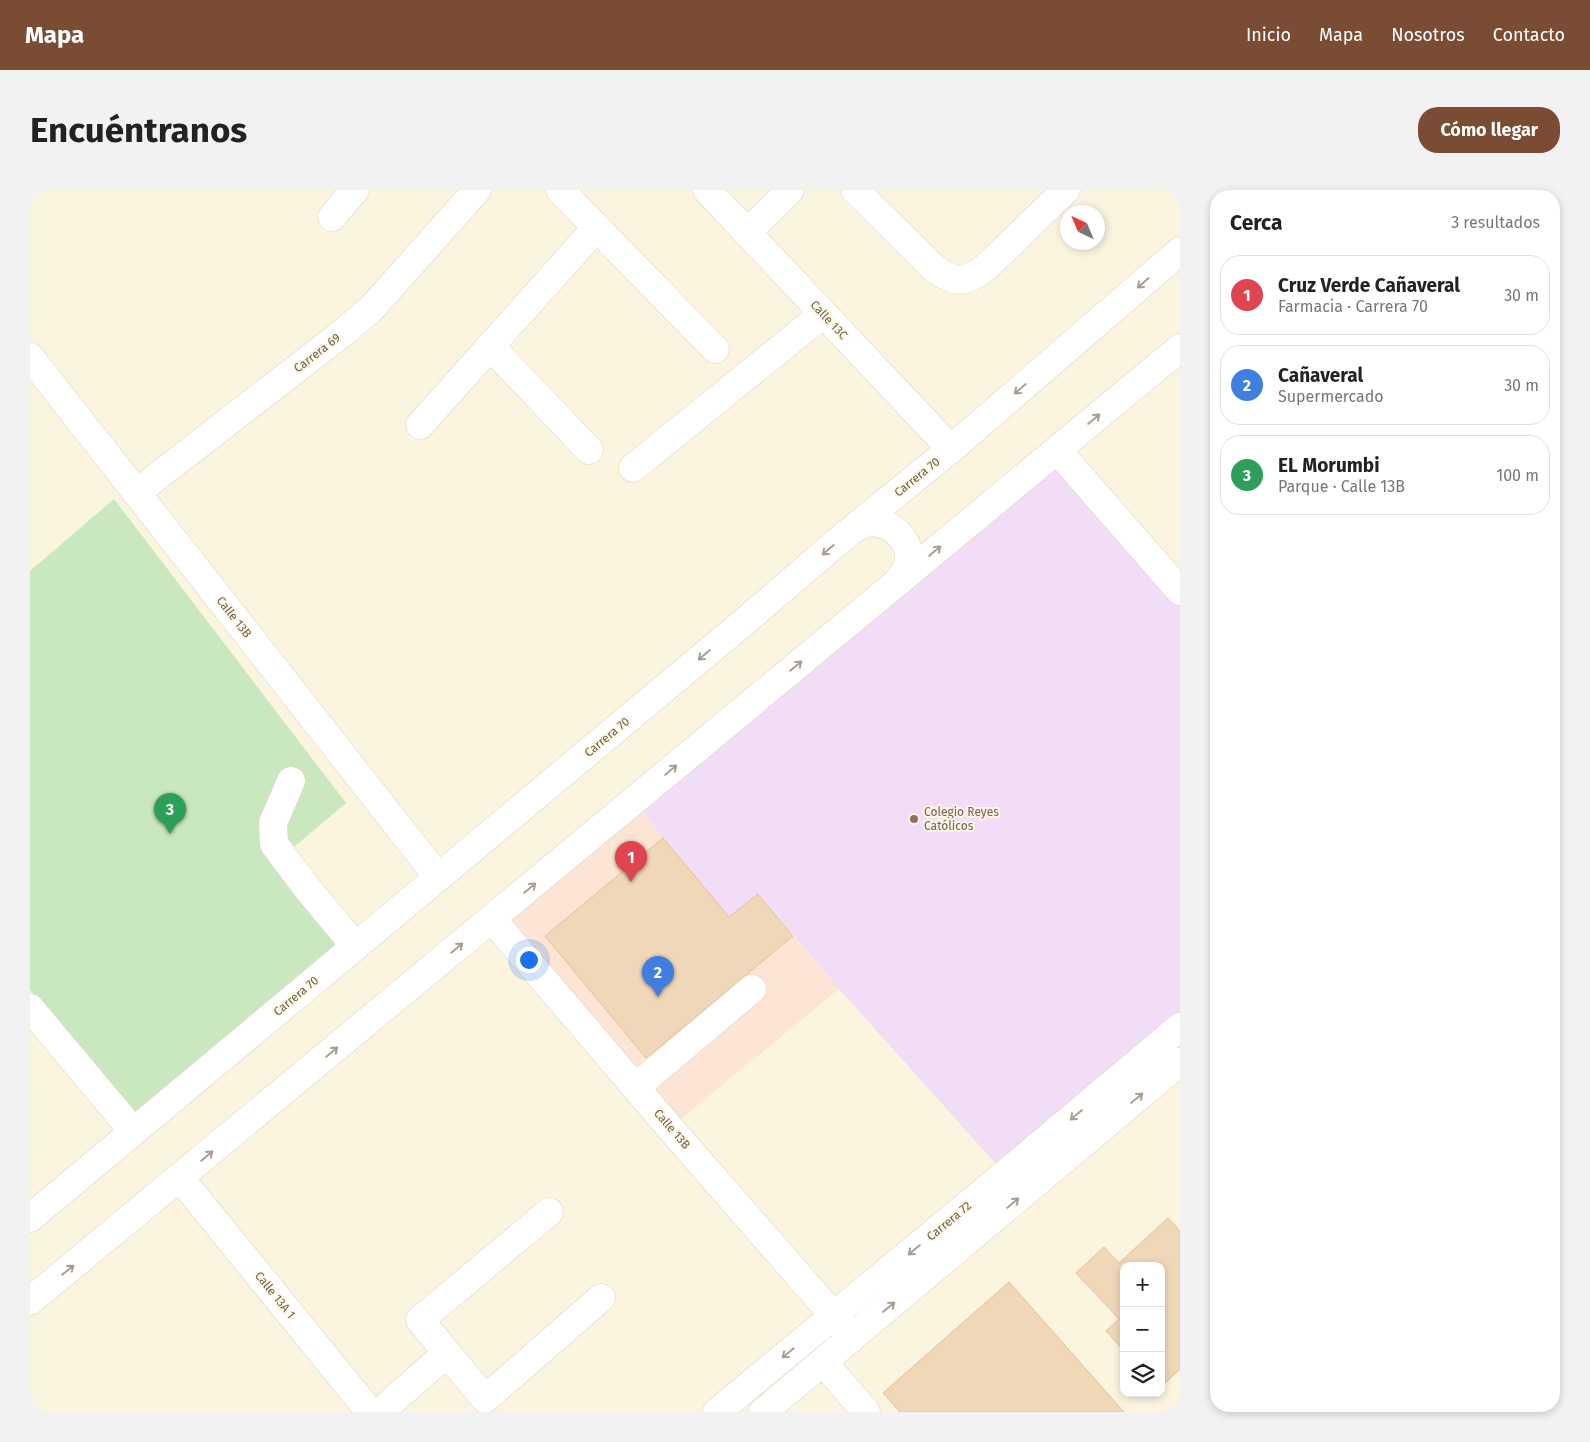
<!DOCTYPE html>
<html lang="es">
<head>
<meta charset="utf-8">
<style>
	body { margin:0; font-family:"Fira Sans",sans-serif; background:#f2f2f2; color:#222 }
	.controls { position:absolute; right:15px; bottom:15px; display:grid; overflow:hidden; border-radius:10px; box-shadow:0 2px 8px #0003 }
	.controls button { width:45px; height:45px; display:grid; place-items:center; padding:0; border:0; border-bottom:1px solid #e0e0e0; background:#fff; color:#222; font:25px sans-serif }
	.compass { position:absolute; left:1030px; top:15px; width:45px; height:45px; border-radius:50%; background:#fff; box-shadow:0 2px 8px #0003; rotate:316deg }
	.you { position:absolute; left:498px; top:769px; width:18px; height:18px; margin:-12px; border:4px solid #fff; border-radius:50%; background:#1a73e8; box-shadow:0 0 0 8px #1a73e833 }
	.badge { display:grid; place-items:center; width:32px; height:32px; border-radius:50%; background:#794c33; color:#fff; font-size:16px; font-weight:700 }
	.pin { position:absolute; translate:-50% -41px; filter:drop-shadow(0 1px 2px #0008) }
	.pin::after { content:''; position:absolute; top:26px; width:18px; height:15px; background:inherit; clip-path:polygon(0 0,100% 0,50% 100%) }
	.list { margin:0; padding:0; list-style:none }
	h2 { display:flex; justify-content:space-between; align-items:center; height:65px; margin:0; padding:0 20px; font-size:21px }
	h2 small { font-size:16px; font-weight:400; color:#767676 }
	.list li { display:grid; grid-template-columns:32px 1fr auto; gap:15px; align-items:center; box-sizing:border-box; height:80px; margin:0 10px 10px; padding:0 10px; border:1px solid #e0e0e0; border-radius:20px }
	.list b { display:block; font-size:19px; white-space:nowrap }
	.list p { margin:0; font-size:16px; white-space:nowrap; color:#767676 }
	.list em { font-size:16px; font-style:normal; color:#767676 }
	.icon { flex:none; width:28px; height:28px; fill:none; stroke:currentColor; stroke-width:2; stroke-linecap:round; stroke-linejoin:round }
	.map { position:relative; flex:none; width:1150px; height:1222px; overflow:hidden; border-radius:20px }
	header { display:flex; align-items:center; gap:30px; box-sizing:border-box; height:70px; padding:0 25px; background:#794c33; color:#fff }
	header strong { font-size:24px }
	nav { display:flex; gap:28px; margin-inline-start:auto; font-size:18px }
	.intro { display:flex; align-items:center; justify-content:space-between; box-sizing:border-box; height:120px; padding:0 30px }
	h1 { margin:0; font-size:35px }
	.button { padding:12px 22px; border-radius:20px; background:#794c33; color:#fff; font-size:18px; font-weight:700 }
	main { display:flex; gap:30px; padding:0 30px }
	aside { flex:1; background:#fff; border-radius:20px; box-shadow:0 2px 8px #0003 }
	.map>svg:first-child { display:block }
</style>
</head>
<body>
<header>
<strong>Mapa</strong>
<nav><a>Inicio</a><a>Mapa</a><a>Nosotros</a><a>Contacto</a></nav>
</header>
<div class="intro"><h1>Encuéntranos</h1><a class="button">Cómo llegar</a></div>
<main>
<div class="map">
<svg width="1150" height="1222" viewBox="0 0 1150 1222">
	<rect width="100%" height="100%" fill="#fbf5e0"/>
	<!-- commercial -->
	<path fill="#fce5d4" d="M604 611 700 727 728 704 809 799 640 938 462 729Z"/>
	<!-- education -->
	<path fill="#f2ddf7" d="M1027 260 1150 401V837L975 984 809 799 729 704 699 727 604 611Z"/>
	<!-- green -->
	<path fill="#cae8bf" d="M84 309 316 613 244 674 307 755 106 928 0 800V381Z"/>
	<!-- building -->
	<path fill="#f0d7b8" stroke="#e2c099" d="M633 648 699 727 728 704 763 746 616 868 515 746Z
		M1138 1028 1150 1041V1179L1131 1197V1076H1094V1161L1076 1141 1089 1129 1046 1083 1074 1057 1089 1073Z
		M979 1092 1094 1222H870L853 1203Z"/>
	<g fill="none" stroke-linecap="round" stroke-linejoin="round">
		<defs>
			<path id="minor" d="M530 0 685 159
				M677 0 921 259
				M825 0 904 78C924 93 935 94 955 78L1036 0
				M302 27 325 0
				M717 43 760 0
				M460 156 559 260
				M0 167 408 687
				M390 235 567 37
				M1027 260 1150 401
				M603 278 793 124
				M106 303 310 145 341 119 447 0
				M822 340C826 338 832 334 836 333 861 328 888 355 876 379 874 384 870 388 867 392
				M261 591 243 633 244 654 277 698 325 756
				M462 729 640 938 804 1126 821 1149
				M0 818 103 941
				M606 897 722 799
				M150 988 340 1222
				M0 1028 714 432 819 342 921 259 1150 61
				M0 1111 1150 158
				M417 1163 455 1209 571 1108
				M793 1172 836 1222
				M350 1222 417 1163 390 1130 519 1022
				M687 1222 975 984 1150 837
				M733 1222 1150 872"/>
		</defs>
		<!-- minor casing -->
		<use href="#minor" stroke="#dfd2bc" stroke-width="29"/>
		<!-- minor -->
		<use href="#minor" stroke="#fff" stroke-width="28"/>
	</g>
	<!-- one-way arrows -->
	<defs><path id="oneway-shaft" d="M-6 0H5M1.5-3L5.5 0L1.5 3" fill="none" stroke-width="1.6" stroke-linecap="round" stroke-linejoin="round" transform="scale(1.25)"/></defs>
	<g stroke="#aa9e91">
		<use href="#oneway-shaft" transform="translate(1113 93) rotate(139)"/>
		<use href="#oneway-shaft" transform="translate(990 199) rotate(139)"/>
		<use href="#oneway-shaft" transform="translate(1064 229) rotate(-40)"/>
		<use href="#oneway-shaft" transform="translate(798 360) rotate(139)"/>
		<use href="#oneway-shaft" transform="translate(905 361) rotate(-40)"/>
		<use href="#oneway-shaft" transform="translate(674 465) rotate(140)"/>
		<use href="#oneway-shaft" transform="translate(766 476) rotate(-40)"/>
		<use href="#oneway-shaft" transform="translate(641 580) rotate(-40)"/>
		<use href="#oneway-shaft" transform="translate(500 698) rotate(-40)"/>
		<use href="#oneway-shaft" transform="translate(427 758) rotate(-40)"/>
		<use href="#oneway-shaft" transform="translate(302 862) rotate(-40)"/>
		<use href="#oneway-shaft" transform="translate(1107 908) rotate(-40)"/>
		<use href="#oneway-shaft" transform="translate(1046 925) rotate(140)"/>
		<use href="#oneway-shaft" transform="translate(177 966) rotate(-40)"/>
		<use href="#oneway-shaft" transform="translate(983 1013) rotate(-40)"/>
		<use href="#oneway-shaft" transform="translate(884 1060) rotate(140)"/>
		<use href="#oneway-shaft" transform="translate(38 1080) rotate(-39)"/>
		<use href="#oneway-shaft" transform="translate(859 1117) rotate(-40)"/>
		<use href="#oneway-shaft" transform="translate(758 1163) rotate(141)"/>
	</g>
	<!-- markers -->
	<circle fill="#8d6e63" stroke="#fff8e6" stroke-width="2" cx="884" cy="629" r="5"/>
	<g text-anchor="middle" stroke-width="4" stroke-linejoin="round" paint-order="stroke">
		<!-- street labels -->
		<g font-size="12" fill="#715d48" stroke="#fff8e6">
			<text transform="translate(799 130) rotate(47)" y="4">Calle 13C</text>
			<text transform="translate(287 163) rotate(-38)" y="4">Carrera 69</text>
			<text transform="translate(887 287) rotate(-39)" y="4">Carrera 70</text>
			<text transform="translate(204 427) rotate(52)" y="4">Calle 13B</text>
			<text transform="translate(577 547) rotate(-40)" y="4">Carrera 70</text>
			<text transform="translate(266 806) rotate(-40)" y="4">Carrera 70</text>
			<text transform="translate(642 939) rotate(49)" y="4">Calle 13B</text>
			<text transform="translate(919 1031) rotate(-40)" y="4">Carrera 72</text>
			<text transform="translate(245 1105) rotate(51)" y="4">Calle 13A 1</text>
		</g>
		<!-- education labels -->
		<g font-size="12" fill="#785e54" stroke="#fff8e6" text-anchor="start">
			<text x="894" y="626">Colegio Reyes<tspan x="894" dy="14">Católicos</tspan></text>
		</g>
	</g>
</svg>
<div class="controls">
<button>+</button>
<button>−</button>
<button><svg class="icon" aria-label="layers" viewBox="0 0 24 24"><path d="M12 4l9 5-9 5-9-5zM3 14l9 5 9-5"/></svg></button>
</div>
<svg class="compass" viewBox="-18 -18 36 36"><path d="M0-13l5 13h-10z" fill="#e53935"/><path d="M0 13l5-13h-10z" fill="#767676"/></svg>
<div class="you"></div>
<div class="pin badge" style="left:601px;top:692px;background:#e0444e">1</div>
<div class="pin badge" style="left:628px;top:807px;background:#3f7fe0">2</div>
<div class="pin badge" style="left:140px;top:644px;background:#2e9e5b">3</div>
</div>
<aside>
<h2>Cerca<small>3 resultados</small></h2>
<ul class="list">
<li><span class="badge" style="background:#e0444e">1</span><div><b>Cruz Verde Cañaveral</b><p>Farmacia · Carrera 70</p></div><em>30 m</em></li>
<li><span class="badge" style="background:#3f7fe0">2</span><div><b>Cañaveral</b><p>Supermercado</p></div><em>30 m</em></li>
<li><span class="badge" style="background:#2e9e5b">3</span><div><b>EL Morumbi</b><p>Parque · Calle 13B</p></div><em>100 m</em></li>
</ul>
</aside>
</main>
</body>
</html>
